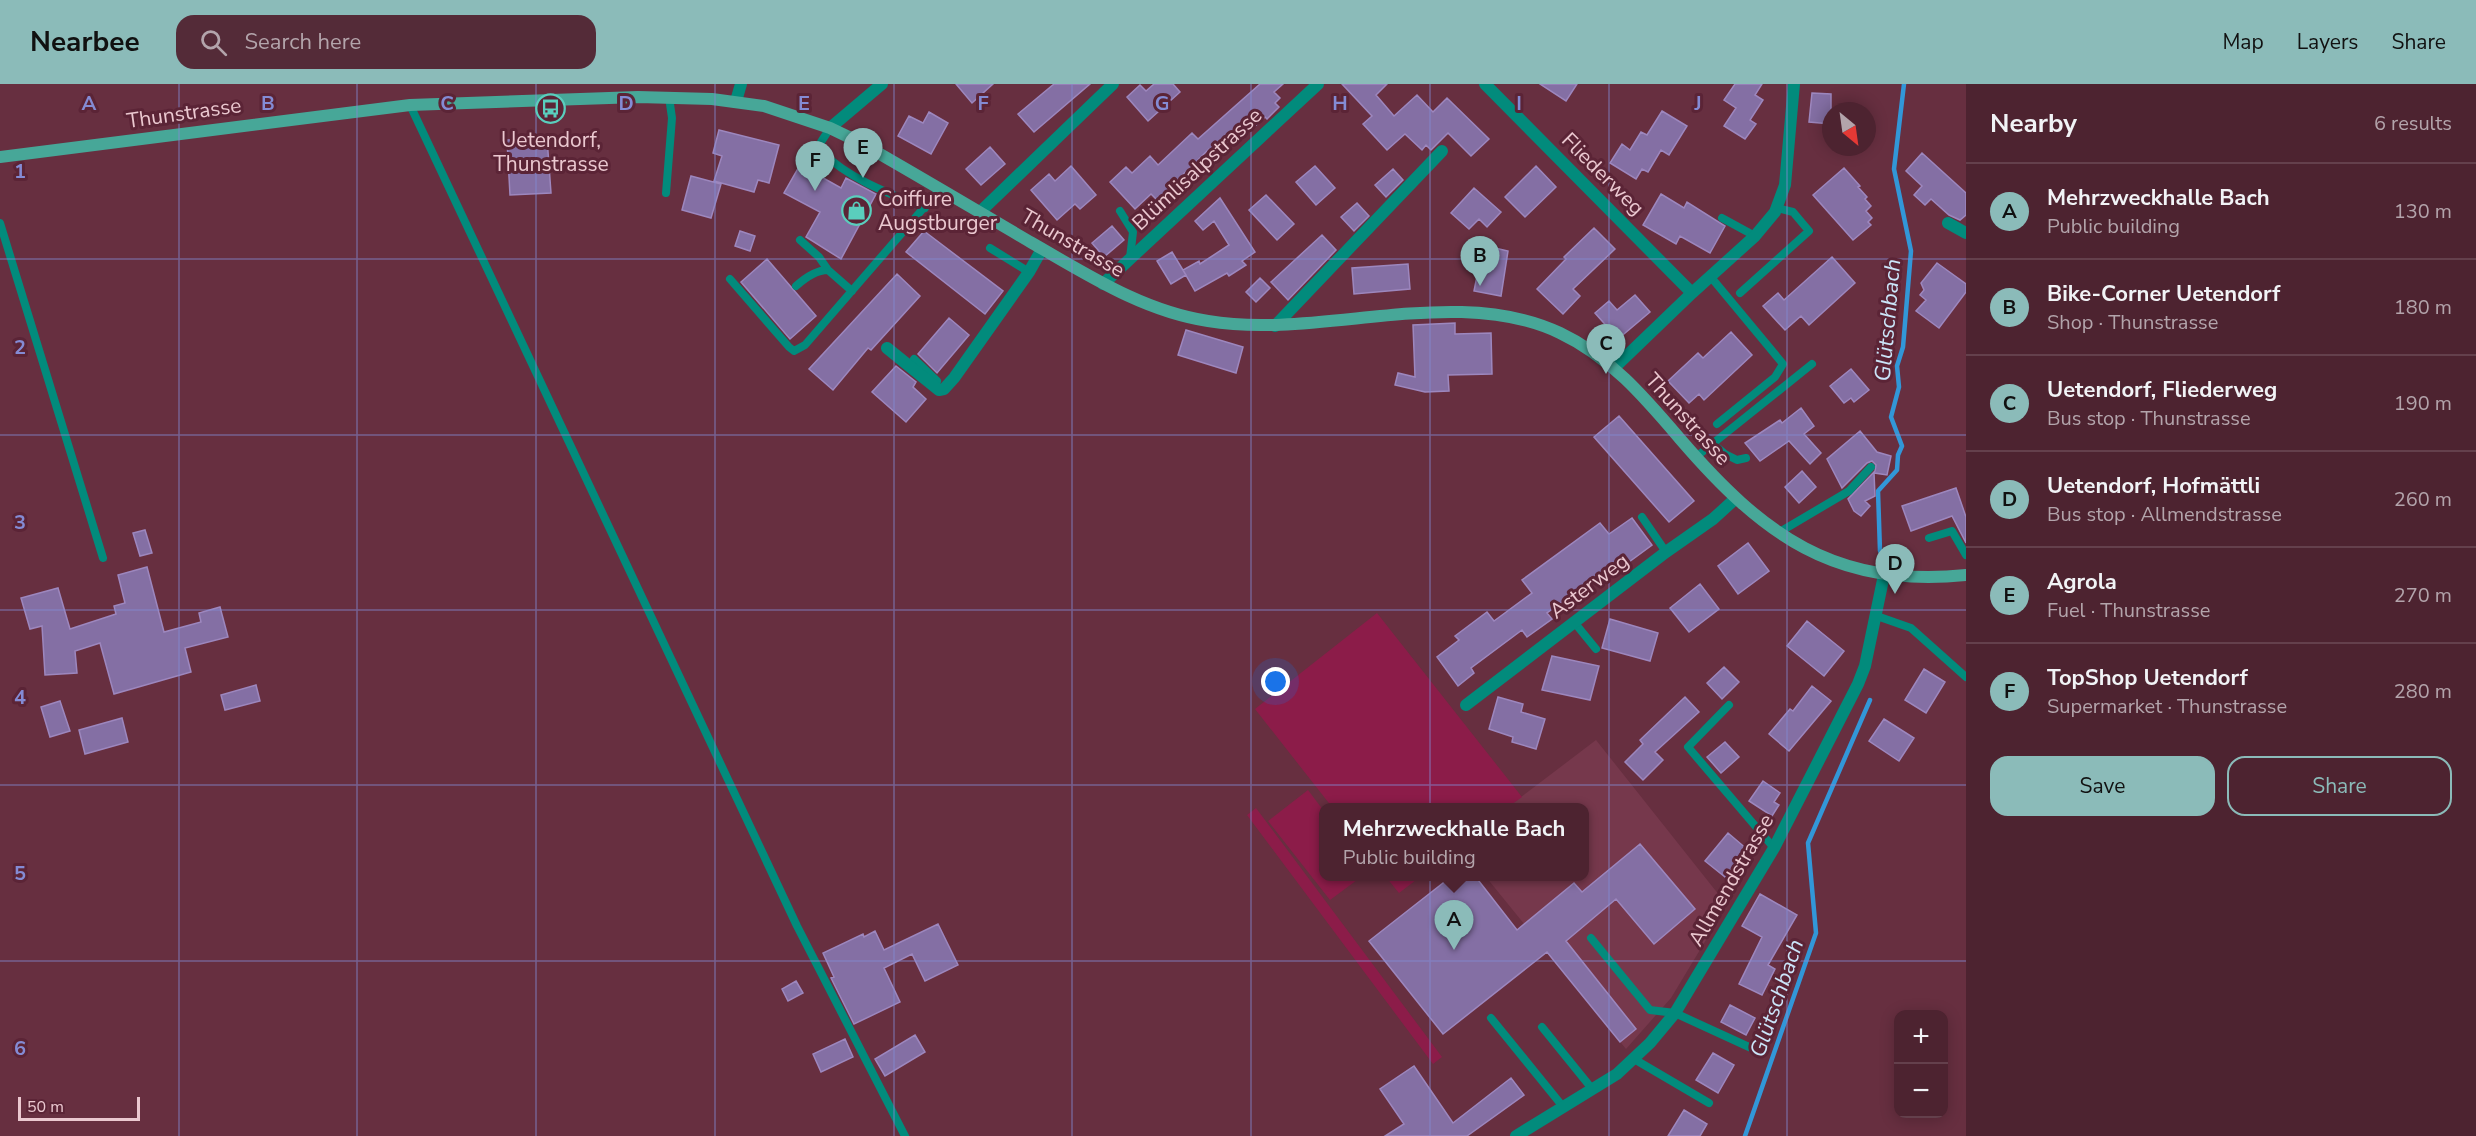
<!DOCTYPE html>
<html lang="en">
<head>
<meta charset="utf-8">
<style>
	body { margin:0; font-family:"Nunito Sans",sans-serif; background:#542b38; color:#f1f3f6 }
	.controls { position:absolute; right:18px; bottom:18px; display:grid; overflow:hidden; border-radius:12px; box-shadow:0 3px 15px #0003 }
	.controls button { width:54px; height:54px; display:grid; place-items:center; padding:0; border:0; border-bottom:2px solid #64404c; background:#4d2330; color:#f1f3f6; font:30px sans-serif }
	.compass { position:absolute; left:1822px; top:18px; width:54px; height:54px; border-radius:50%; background:#4d2330; box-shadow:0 3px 15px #0003; rotate:151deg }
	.scale { position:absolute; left:18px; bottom:15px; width:122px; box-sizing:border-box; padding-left:6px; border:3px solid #ebc8d0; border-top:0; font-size:16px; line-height:21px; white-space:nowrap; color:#ebc8d0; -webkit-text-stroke:4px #5b2436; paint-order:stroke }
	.you { position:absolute; left:1276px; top:598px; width:21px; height:21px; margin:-15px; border:4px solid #fff; border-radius:50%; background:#1a73e8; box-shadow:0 0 0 9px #1a73e833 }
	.badge { display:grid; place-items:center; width:39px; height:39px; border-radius:50%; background:#8bbbb9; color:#111; font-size:20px; font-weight:700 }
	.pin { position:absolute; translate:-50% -50px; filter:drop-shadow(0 2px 3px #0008) }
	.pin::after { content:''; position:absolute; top:32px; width:21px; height:18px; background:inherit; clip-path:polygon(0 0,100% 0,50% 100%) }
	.popup { position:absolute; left:1319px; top:719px; width:270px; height:78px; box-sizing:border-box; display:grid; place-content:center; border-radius:12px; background:#4d2330; filter:drop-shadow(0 2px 4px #0005); font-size:20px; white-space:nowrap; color:#b3a4ab }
	.popup b { font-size:22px; color:#f1f3f6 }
	.popup::after { content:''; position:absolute; left:50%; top:100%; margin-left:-12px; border:12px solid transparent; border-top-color:#4d2330 }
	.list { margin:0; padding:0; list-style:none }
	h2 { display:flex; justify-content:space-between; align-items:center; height:78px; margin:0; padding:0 24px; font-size:26px }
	h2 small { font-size:20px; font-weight:400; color:#b3a4ab }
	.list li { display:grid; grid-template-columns:39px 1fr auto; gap:18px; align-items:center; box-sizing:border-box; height:96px; padding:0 24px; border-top:2px solid #64404c }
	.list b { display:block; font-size:22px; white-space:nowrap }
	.list p { margin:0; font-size:20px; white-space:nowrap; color:#b3a4ab }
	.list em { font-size:20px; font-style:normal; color:#b3a4ab }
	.actions { display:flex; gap:12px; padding:18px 24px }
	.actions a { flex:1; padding:14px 0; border:2px solid #8bbbb9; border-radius:18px; text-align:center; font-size:21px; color:#8bbbb9 }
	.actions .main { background:#8bbbb9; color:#111 }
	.icon { flex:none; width:33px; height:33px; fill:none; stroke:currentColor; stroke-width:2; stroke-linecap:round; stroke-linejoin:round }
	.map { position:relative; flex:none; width:1966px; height:1052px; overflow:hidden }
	header { display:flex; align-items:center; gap:36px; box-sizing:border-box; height:84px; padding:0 30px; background:#8bbbb9; color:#111 }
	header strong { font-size:28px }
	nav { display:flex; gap:33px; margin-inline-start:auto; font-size:21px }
	.search { width:420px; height:54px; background:#542b38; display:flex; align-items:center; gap:15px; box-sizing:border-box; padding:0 21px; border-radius:18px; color:#b3a4ab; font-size:22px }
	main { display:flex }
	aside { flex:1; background:#4d2330 }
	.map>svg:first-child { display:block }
</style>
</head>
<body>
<header>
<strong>Nearbee</strong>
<div class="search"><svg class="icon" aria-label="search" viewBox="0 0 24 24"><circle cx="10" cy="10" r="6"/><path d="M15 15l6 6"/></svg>Search here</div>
<nav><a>Map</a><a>Layers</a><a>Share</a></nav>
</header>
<main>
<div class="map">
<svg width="1966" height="1052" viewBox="0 0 1966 1052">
	<rect width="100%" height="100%" fill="#672f40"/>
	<!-- built -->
	<path fill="#76384c" d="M1596 656 1727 821 1671 914 1626 965 1486 793 1585 792V724L1508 723Z"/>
	<!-- green -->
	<path fill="#8c1c49" d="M1377 529 1522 713 1508 723H1332L1255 625Z
		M1308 706 1323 726 1324 792 1361 793 1330 816 1268 737Z
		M1256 724 1442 973 1433 980 1247 731Z
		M1386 793H1420L1399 809Z"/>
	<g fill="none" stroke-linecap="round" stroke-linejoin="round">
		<!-- stream -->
		<path stroke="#3297d8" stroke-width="4.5" d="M1880 467 1878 407 1897 386 1898 371 1902 362 1891 333 1899 303 1897 282 1903 263 1911 167 1894 85 1904 0
			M1745 1052 1816 849 1808 759 1870 616"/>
	</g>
	<!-- building -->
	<path fill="#846fa4" stroke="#9d87be" stroke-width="1.5" d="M956 0H993L972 19Z
		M1054 0H1090L1034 48 1018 30Z
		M1154 0H1173L1180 8 1148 37 1127 13 1140 1 1146 7Z
		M1260 0H1283L1274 8 1280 14 1275 19 1279 23 1267 35 1265 33 1253 44 1251 42 1216 73 1209 65 1157 116 1151 110 1135 125 1110 98 1126 83 1132 89 1150 72 1158 81 1192 49 1198 55Z
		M1342 0H1387L1376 11 1394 32 1417 11 1433 28 1447 14 1489 55 1471 72 1448 49 1431 66 1426 61 1422 66 1405 50 1387 66 1363 40 1372 32Z
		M1540 0H1577L1566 17Z
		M1735 0H1762L1755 11 1763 16 1750 36 1756 40 1745 55 1724 42 1736 24 1724 16Z
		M1812 9 1831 10V40L1809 38Z
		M1662 27 1687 42 1669 71 1661 66 1648 88 1642 85 1636 95 1610 79 1622 60 1630 66 1641 48 1647 51Z
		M929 28 948 39 931 70 898 52 909 32 923 39Z
		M719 46 779 61 769 99 758 96 754 108 714 97 722 72 713 69Z
		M547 54 551 109 510 111 507 56Z
		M990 63 1005 80 981 101 966 85Z
		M1922 69 1966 109V131L1960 136 1949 131 1931 115 1925 121 1914 111 1922 102 1906 87Z
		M800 81 841 104 846 94 876 110 841 175 806 153 820 128 784 109Z
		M1071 82 1096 111 1080 125 1075 120 1057 136 1031 106 1049 90 1055 97Z
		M1315 82 1335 104 1316 121 1296 98Z
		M1536 82 1556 103 1525 133 1505 113Z
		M1844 84 1860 102 1858 103 1867 113 1865 115 1871 122 1866 127 1872 134 1868 138 1871 141 1853 156 1813 111Z
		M1393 85 1403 96 1386 113 1375 101Z
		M691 92 721 100 711 134 682 126Z
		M1474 104 1501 128 1487 143 1479 135 1469 145 1451 129Z
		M1661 110 1684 124 1687 118 1725 142 1710 169 1680 152 1676 160 1643 141Z
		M1266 111 1294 140 1277 156 1249 126Z
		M1220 114 1255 168 1242 177 1246 181 1229 192 1227 189 1195 207 1183 186 1199 177 1200 180 1229 161 1214 137 1203 146 1195 137Z
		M1357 119 1369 132 1354 147 1341 133Z
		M1112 142 1124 156 1104 173 1092 159Z
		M1594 144 1615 165 1573 205 1580 212 1563 230 1537 205 1566 175 1564 173Z
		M740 147 755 152 750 167 735 162Z
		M924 147 1003 207 985 230 906 168Z
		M1322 151 1336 166 1288 216 1271 198Z
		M1495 164 1508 167 1501 212 1474 207 1479 182Z
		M1172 168 1186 191 1171 200 1157 177Z
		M1832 173 1855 199 1809 241 1801 232 1785 246 1763 222 1778 209 1784 216Z
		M767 175 816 232 790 255 741 198Z
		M1937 179 1966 200V208L1939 244 1916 227 1926 216 1920 211 1924 206 1921 199Z
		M1408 180 1410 205 1354 210 1352 184Z
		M897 190 920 212 871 266 868 264 833 306 809 285Z
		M1260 194 1270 204 1256 218 1246 208Z
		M1635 211 1650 228 1618 255 1595 229 1609 217 1617 226Z
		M949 234 969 251 937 289 918 270Z
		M1455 239V250L1491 249 1492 290 1448 291 1449 307 1425 308 1395 301 1398 289 1415 293 1413 241Z
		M1186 246 1243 263 1236 289 1178 271Z
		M1731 248 1752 271 1704 316 1699 310 1689 319 1668 297 1698 269 1703 274Z
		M896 282 916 298 913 303 926 315 906 338 872 308Z
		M1851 285 1869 306 1854 318 1851 314 1844 319 1830 302Z
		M1801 324 1814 342 1804 350 1821 369 1810 380 1789 357 1760 377 1745 359 1780 336 1782 339Z
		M1619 332 1694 417 1669 438 1594 353Z
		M1860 347 1877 368 1891 372 1887 391 1874 389 1875 412 1865 417 1870 422 1861 432 1854 427 1848 415 1875 387 1876 381 1872 377 1867 379 1842 404 1827 375Z
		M1802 387 1816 403 1799 419 1785 403Z
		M1956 404 1966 433V459L1952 432 1911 447 1902 422Z
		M1632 434 1652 461 1629 478 1625 472 1547 529 1552 535 1527 553 1522 546 1471 584 1474 589 1458 602 1437 573 1459 556 1455 552 1487 528 1494 537 1532 509 1522 496 1600 439 1609 450Z
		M145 446 152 469 140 472 133 449Z
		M1748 459 1769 487 1738 510 1718 482Z
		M147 483 164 548 201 538 199 529 220 523 228 553 185 564 191 588 114 610 100 559 75 567 77 589 45 591 42 542 30 545 21 514 58 504 70 545 116 530 114 522 125 519 118 491Z
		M1700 500 1719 525 1689 548 1670 524Z
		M1610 535 1658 549 1650 577 1602 564Z
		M1807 537 1844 567 1824 592 1787 562Z
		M1552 572 1599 582 1590 616 1542 606Z
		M1724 583 1739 598 1722 615 1707 599Z
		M1924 585 1945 598 1926 629 1905 616Z
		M256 601 260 617 225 626 221 611Z
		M1812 602 1831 617 1789 667 1769 650 1790 625 1793 627Z
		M1498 613 1523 620 1521 628 1545 635 1536 665 1512 658 1513 653 1489 645Z
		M1685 613 1699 628 1655 668 1663 676 1643 696 1625 678 1643 660 1640 656Z
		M60 617 70 647 50 653 41 623Z
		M122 634 128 658 85 670 79 646Z
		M1884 635 1914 654 1899 677 1869 657Z
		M1725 658 1739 673 1721 689 1707 673Z
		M1763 697 1780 709 1774 718 1779 721 1772 732 1749 717Z
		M1728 749 1748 766 1725 793 1705 777Z
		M1640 760 1695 825 1654 860 1616 815 1566 857 1636 945 1620 958 1547 868 1443 950 1369 857 1452 792H1475L1517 846 1574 799 1582 808Z
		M1760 810 1797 831 1768 881 1775 885 1762 911 1739 900 1762 853 1742 842Z
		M938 840 958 881 925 897 912 870 884 884 900 918 854 940 831 894 834 893 823 869 863 850 864 853 875 847 884 866Z
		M796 897 803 909 788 917 782 905Z
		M1730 921 1755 934 1746 951 1721 938Z
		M915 951 925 968 885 992 875 975Z
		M845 955 853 973 821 988 813 970Z
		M1713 969 1734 981 1718 1009 1696 996Z
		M1414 982 1453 1039 1511 994 1524 1011 1467 1052H1385L1404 1040 1380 1005Z
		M1684 1026 1707 1040 1700 1052H1668Z"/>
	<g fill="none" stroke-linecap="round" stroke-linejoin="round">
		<!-- lane -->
		<path stroke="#028b7c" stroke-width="8" d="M410 21 797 842 905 1052
			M830 44 821 58 822 68C849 95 890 110 925 124
			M666 109 672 34 669 13
			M1120 127 1133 148 1130 174
			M1722 134 1755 152
			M0 139 103 474
			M800 156 819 173 828 186
			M990 164 1029 188
			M1710 192 1783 280 1775 293 1717 340
			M730 195 789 263 794 267 805 261 940 105
			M796 202C805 194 816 186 828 186L852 207
			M1740 209 1809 147 1793 128 1777 124
			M914 275 937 297
			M1712 359 1725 370 1737 376 1746 374
			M1696 373 1812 280
			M1642 433 1666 468
			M1778 449 1849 407 1871 383
			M1929 454 1952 447 1966 471
			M1874 531 1911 544 1966 593
			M1574 538 1596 565
			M1729 621 1688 663 1774 764
			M1591 854 1650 926 1675 929 1749 963
			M1491 934 1564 1024
			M1542 943 1593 1006
			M1634 975 1709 1019"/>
		<!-- street -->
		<path stroke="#028b7c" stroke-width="12" d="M1485 0 1692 209
			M736 17 741 0
			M830 44 882 0
			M980 128 1113 0
			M1948 139 1966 149
			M1103 200 1318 0
			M1275 242 1442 67
			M887 264 939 306 944 305 954 294 1029 188 1042 165
			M1614 284 1692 209 1755 152 1775 128 1785 101 1794 0
			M1466 621 1666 468 1713 435 1735 415
			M1516 1052 1617 990 1650 959 1675 929 1774 764 1858 600 1865 582 1884 491"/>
		<!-- secondary -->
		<path stroke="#47a798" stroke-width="12" d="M0 73 410 21 638 13 712 15 764 22 830 44 859 58C917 91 974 125 1032 159 1088 191 1143 227 1208 237 1321 256 1455 199 1560 249 1611 273 1646 315 1681 356 1762 450 1835 505 1966 491"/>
	</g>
	<!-- grid -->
	<path fill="none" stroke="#848bd4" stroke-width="1.5" stroke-opacity="0.55" d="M179 0V1052M357 0V1052M536 0V1052M715 0V1052M894 0V1052M1072 0V1052M1251 0V1052M1430 0V1052M1609 0V1052M1787 0V1052M0 175H1966M0 351H1966M0 526H1966M0 701H1966M0 877H1966"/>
	<!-- icons -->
	<defs>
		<symbol id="bus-ring" viewBox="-11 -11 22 22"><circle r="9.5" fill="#5b2436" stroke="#5acebd" stroke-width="1.5"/><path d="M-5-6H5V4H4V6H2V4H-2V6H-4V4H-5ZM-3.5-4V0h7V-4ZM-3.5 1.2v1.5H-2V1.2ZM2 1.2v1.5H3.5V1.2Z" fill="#5acebd"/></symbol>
		<symbol id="shop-ring" viewBox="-11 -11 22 22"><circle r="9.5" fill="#5b2436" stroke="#5acebd" stroke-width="1.5"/><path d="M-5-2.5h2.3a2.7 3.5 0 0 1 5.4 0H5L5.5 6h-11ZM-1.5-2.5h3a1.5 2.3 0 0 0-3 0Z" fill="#5acebd"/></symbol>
	</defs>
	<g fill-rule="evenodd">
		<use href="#bus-ring" x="534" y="8" width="33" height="33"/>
		<use href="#shop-ring" x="840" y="110" width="33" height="33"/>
	</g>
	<g text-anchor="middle" stroke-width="6" stroke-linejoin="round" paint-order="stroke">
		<!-- street labels -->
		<g font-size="21" fill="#ebc8d0" stroke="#5b2436">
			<text transform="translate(184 29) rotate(-8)" y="7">Thunstrasse</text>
			<text transform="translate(1197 85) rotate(-43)" y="7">Blümlisalpstrasse</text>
			<text transform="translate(1603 90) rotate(45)" y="7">Fliederweg</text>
			<text transform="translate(1073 159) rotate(30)" y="7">Thunstrasse</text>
			<text transform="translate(1688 335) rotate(48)" y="7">Thunstrasse</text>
			<text transform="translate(1589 502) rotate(-37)" y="7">Asterweg</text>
			<text transform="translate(1731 796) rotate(-60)" y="7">Allmendstrasse</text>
		</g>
		<!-- poi labels -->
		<g font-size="21" fill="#ebc8d0" stroke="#5b2436">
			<text x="551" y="63">Uetendorf,<tspan x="551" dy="24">Thunstrasse</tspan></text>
			<text x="878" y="122" text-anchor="start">Coiffure<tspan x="878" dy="24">Augstburger</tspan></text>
		</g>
		<!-- water labels -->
		<g font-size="22" font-style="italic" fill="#cbe5f9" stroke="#5b2436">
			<text transform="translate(1887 236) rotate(-85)" y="8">Glütschbach</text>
			<text transform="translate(1776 914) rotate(-71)" y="8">Glütschbach</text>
		</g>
	</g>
	<g font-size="20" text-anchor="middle" font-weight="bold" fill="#848bd4" stroke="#5b2436" stroke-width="6" stroke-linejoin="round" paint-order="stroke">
		<text x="89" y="26">A</text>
		<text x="268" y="26">B</text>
		<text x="447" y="26">C</text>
		<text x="626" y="26">D</text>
		<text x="804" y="26">E</text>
		<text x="983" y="26">F</text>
		<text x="1162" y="26">G</text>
		<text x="1340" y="26">H</text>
		<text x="1519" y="26">I</text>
		<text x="1698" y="26">J</text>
		<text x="20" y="94">1</text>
		<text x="20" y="270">2</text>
		<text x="20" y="445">3</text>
		<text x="20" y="620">4</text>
		<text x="20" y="796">5</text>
		<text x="20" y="971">6</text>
	</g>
</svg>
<div class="controls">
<button>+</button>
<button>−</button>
</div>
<svg class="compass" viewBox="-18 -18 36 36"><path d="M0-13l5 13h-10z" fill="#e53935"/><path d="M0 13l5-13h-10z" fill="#b3a4ab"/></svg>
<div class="scale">50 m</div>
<div class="you"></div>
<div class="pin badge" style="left:1454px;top:866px">A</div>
<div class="popup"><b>Mehrzweckhalle Bach</b>Public building</div>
<div class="pin badge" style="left:1480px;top:202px">B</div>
<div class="pin badge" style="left:1606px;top:290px">C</div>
<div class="pin badge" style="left:1895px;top:510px">D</div>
<div class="pin badge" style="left:863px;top:94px">E</div>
<div class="pin badge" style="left:815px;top:107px">F</div>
</div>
<aside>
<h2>Nearby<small>6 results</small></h2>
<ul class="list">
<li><span class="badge">A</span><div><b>Mehrzweckhalle Bach</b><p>Public building</p></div><em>130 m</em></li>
<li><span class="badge">B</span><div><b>Bike-Corner Uetendorf</b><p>Shop · Thunstrasse</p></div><em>180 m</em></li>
<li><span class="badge">C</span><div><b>Uetendorf, Fliederweg</b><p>Bus stop · Thunstrasse</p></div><em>190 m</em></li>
<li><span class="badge">D</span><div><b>Uetendorf, Hofmättli</b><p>Bus stop · Allmendstrasse</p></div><em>260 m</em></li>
<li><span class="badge">E</span><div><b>Agrola</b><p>Fuel · Thunstrasse</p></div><em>270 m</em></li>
<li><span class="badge">F</span><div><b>TopShop Uetendorf</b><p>Supermarket · Thunstrasse</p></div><em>280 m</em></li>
</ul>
<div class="actions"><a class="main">Save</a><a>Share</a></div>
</aside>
</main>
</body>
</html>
